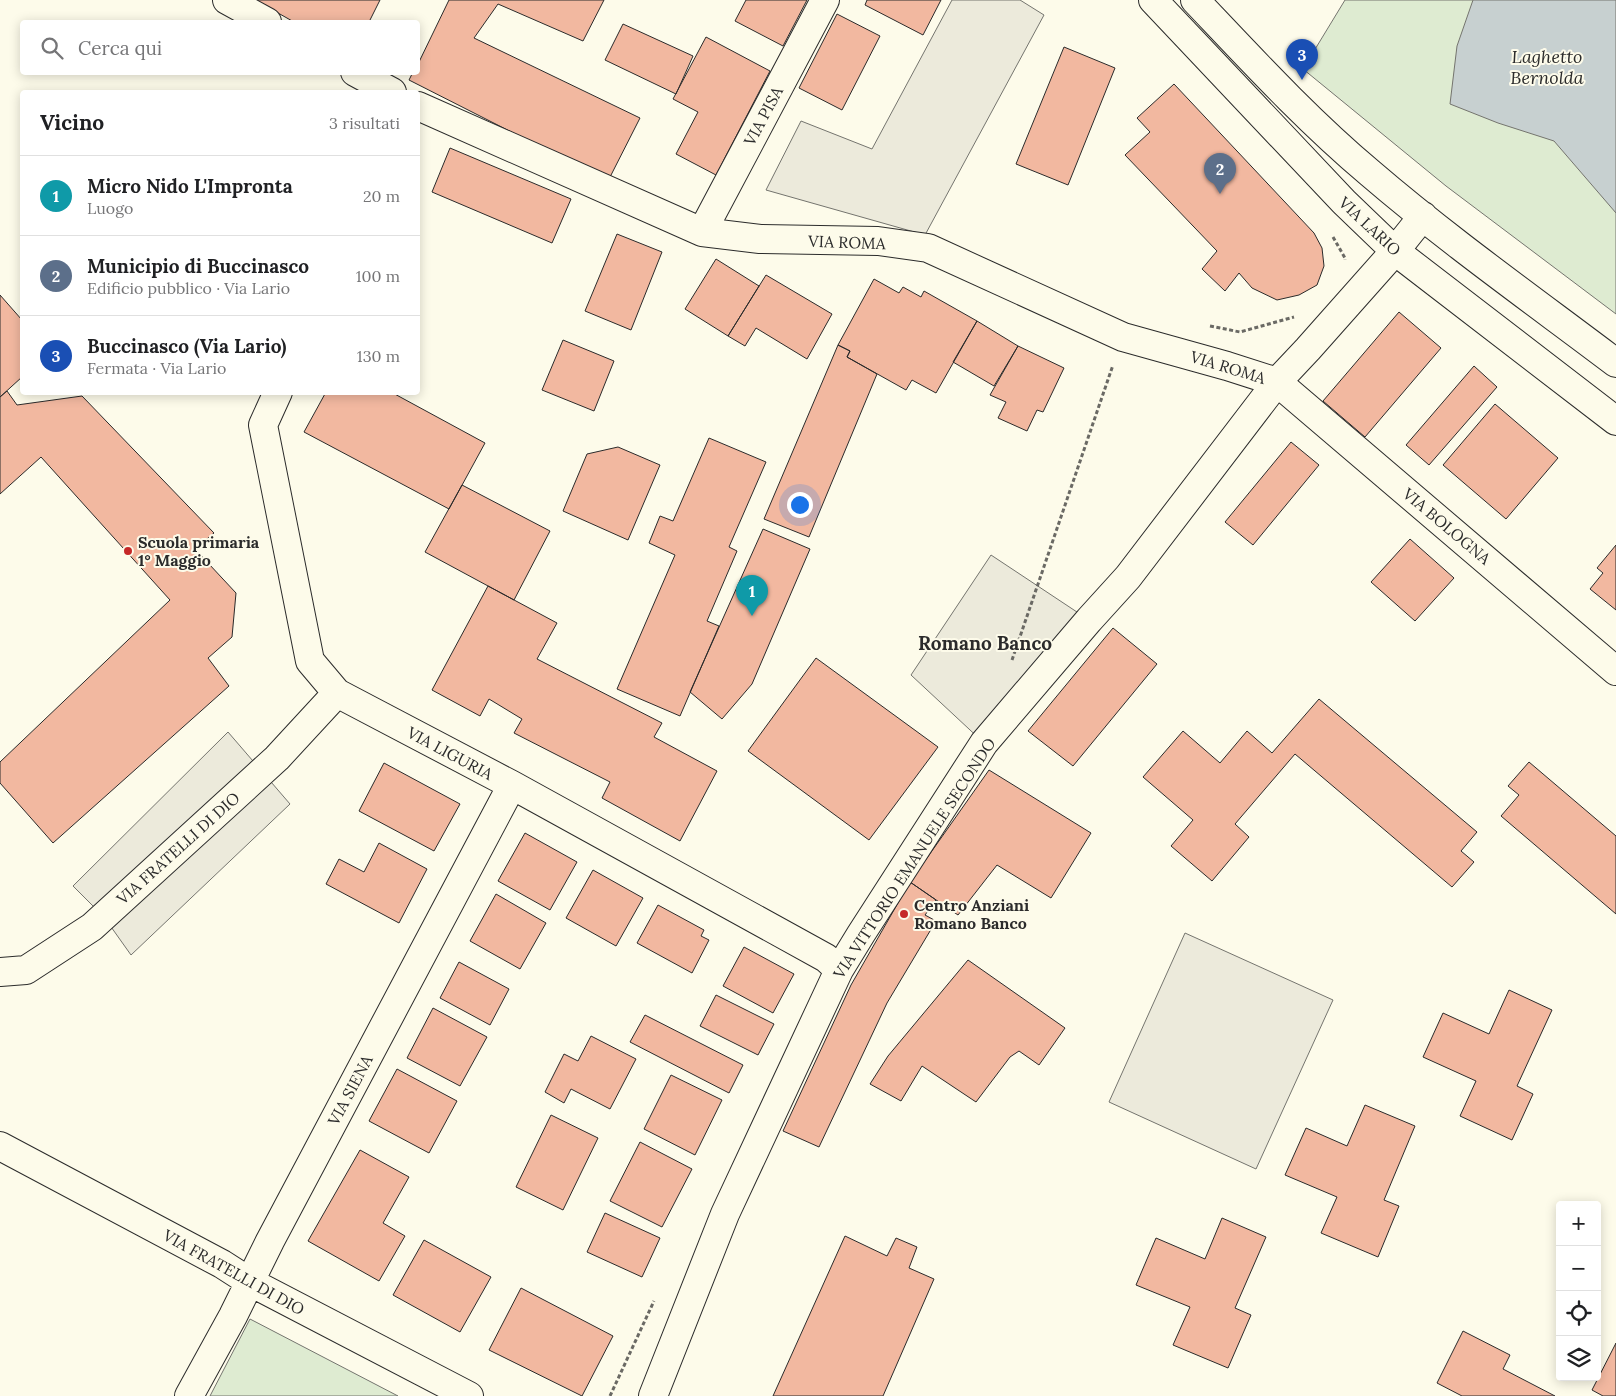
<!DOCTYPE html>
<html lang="it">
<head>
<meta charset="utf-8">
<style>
	body { margin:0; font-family:Lora,serif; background:#f2f2f2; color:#202124 }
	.controls { position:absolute; right:15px; bottom:15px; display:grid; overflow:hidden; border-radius:5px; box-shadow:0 2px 12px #0003 }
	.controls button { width:45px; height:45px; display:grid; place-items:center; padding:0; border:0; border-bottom:1px solid #e0e0e0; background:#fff; color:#202124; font:25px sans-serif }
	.you { position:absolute; left:799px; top:504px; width:18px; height:18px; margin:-12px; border:4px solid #fff; border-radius:50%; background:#1a73e8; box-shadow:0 0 0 8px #1a73e833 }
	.badge { display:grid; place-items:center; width:32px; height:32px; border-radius:50%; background:#c62828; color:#fff; font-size:16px; font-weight:700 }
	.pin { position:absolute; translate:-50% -41px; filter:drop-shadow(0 1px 2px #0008) }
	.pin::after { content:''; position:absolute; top:26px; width:18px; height:15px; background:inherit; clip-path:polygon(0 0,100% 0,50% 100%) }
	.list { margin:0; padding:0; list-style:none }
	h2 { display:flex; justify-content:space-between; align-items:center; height:65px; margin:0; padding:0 20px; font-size:21px }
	h2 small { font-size:16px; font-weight:400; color:#757577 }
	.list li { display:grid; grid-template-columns:32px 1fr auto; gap:15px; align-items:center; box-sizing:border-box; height:80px; padding:0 20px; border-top:1px solid #e0e0e0 }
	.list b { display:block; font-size:19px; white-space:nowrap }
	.list p { margin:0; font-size:16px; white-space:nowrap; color:#757577 }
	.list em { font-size:16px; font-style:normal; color:#757577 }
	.icon { flex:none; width:28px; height:28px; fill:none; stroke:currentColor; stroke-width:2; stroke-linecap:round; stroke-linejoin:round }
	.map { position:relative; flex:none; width:1616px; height:1396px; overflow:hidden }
	.search { position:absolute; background:#fff; box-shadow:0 2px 12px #0003; left:20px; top:20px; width:400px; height:55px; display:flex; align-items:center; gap:12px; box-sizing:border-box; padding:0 18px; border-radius:5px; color:#757577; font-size:19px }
	.panel { position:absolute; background:#fff; box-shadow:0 2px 12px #0003; left:20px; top:90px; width:400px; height:305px; border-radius:5px }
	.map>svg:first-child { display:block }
</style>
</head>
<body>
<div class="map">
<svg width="1616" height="1396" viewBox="0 0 1616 1396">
	<rect width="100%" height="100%" fill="#fdfbea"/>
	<!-- green -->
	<path fill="#deebd1" stroke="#74746e" d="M1345 0H1616V314L1446 186 1303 69Z
		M250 1319 398 1396H210Z"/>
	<!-- parking -->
	<path fill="#eceadb" stroke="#74746e" d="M952 0H1020L1044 15 925 235 766 190 801 121 872 149Z
		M991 555 1089 620 984 743 911 675Z
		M228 732 290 804 131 955 104 917 73 886Z
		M1185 933 1333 1000 1256 1169 1109 1102Z"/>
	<!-- water -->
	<path fill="#c7d0d0" stroke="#74746e" d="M1473 0H1616V213L1554 141 1498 123 1450 104 1457 46Z"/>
	<!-- building -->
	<path fill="#f2b8a0" stroke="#2b2b2b" d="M255 0H380L369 22H294Z
		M449 0H604L583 41 498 4 474 38 640 118 608 181 409 80 413 72H418V64Z
		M746 0H807L783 46 735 21Z
		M867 0H941L923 35 865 5Z
		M837 14 880 36 842 110 799 88Z
		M623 24 693 56 676 94 605 60Z
		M706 37 770 71 716 175 676 154 698 112 673 99Z
		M1064 47 1115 68 1068 185 1016 164Z
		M1174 84 1314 233 1322 248 1324 266 1317 285 1299 295 1277 300 1252 288 1239 273 1225 291 1202 269 1217 251 1125 155 1150 132 1137 118Z
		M450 148 571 199 552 243 432 192Z
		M617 234 662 252 631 330 585 311Z
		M716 259 759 286 728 336 685 309Z
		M766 275 832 314 807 359 756 328 745 346 728 336Z
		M874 279 899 293 903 287 921 297 924 291 977 321 936 393 912 380 906 390 847 357 850 351 838 345Z
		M0 295 22 320V377L0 397Z
		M1399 312 1441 348 1365 437 1323 401Z
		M977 321 1018 346 994 386 953 362Z
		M563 340 614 361 594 411 542 390Z
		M838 345 850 351 847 357 877 374 809 537 764 519Z
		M1018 346 1064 368 1043 412 1037 410 1027 431 998 418 1006 402 990 395Z
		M1474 366 1497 387 1429 465 1406 445Z
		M7 391 17 405 82 396 214 533 195 549 236 593 232 637 208 658 229 686 53 843 0 783V762L170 600 41 457 0 494V397Z
		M326 392H391L485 443 449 509 304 432Z
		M1495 404 1558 458 1506 519 1443 465Z
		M709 438 766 462 729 547 737 551 707 621 719 626 680 716 617 689 675 555 649 543 660 516 673 521Z
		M1291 442 1319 465 1253 545 1225 522Z
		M618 447 660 465 628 540 563 511 587 454Z
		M462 485 550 531 514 600 425 552Z
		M763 529 810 549 752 684 722 719 690 692Z
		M1410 539 1454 578 1415 621 1371 582Z
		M1616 545V610L1590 589 1603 573 1597 568Z
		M488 586 557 623 537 659 662 723 654 737 717 771 680 841 602 798 610 782 514 733 522 719 489 699 480 716 432 690Z
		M1113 628 1157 664 1073 766 1028 731Z
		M816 658 938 747 869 840 748 751Z
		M1319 699 1477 832 1461 851 1474 862 1452 887 1295 754 1235 824 1249 837 1212 881 1171 846 1193 820 1143 777 1183 731 1220 763 1247 731 1272 753Z
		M1529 762 1616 836V914L1501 816 1519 795 1508 786Z
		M384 763 460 804 434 851 359 811Z
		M989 770 1091 833 1051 898 997 865 958 915 910 882Z
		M525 833 577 862 550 910 498 881Z
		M379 843 427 869 399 923 326 884 339 859 364 872Z
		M593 870 643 898 616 946 566 918Z
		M910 882 936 900 925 915 936 921 887 1003 819 1147 783 1131 851 985Z
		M496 894 546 923 520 969 470 941Z
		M658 905 704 930 701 936 709 940 692 973 637 943Z
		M744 947 794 974 773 1013 723 986Z
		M968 960 1065 1028 1039 1065 1019 1051 1010 1057 976 1102 922 1066 901 1101 870 1084 888 1056Z
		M459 962 509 989 490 1025 440 998Z
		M1509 990 1552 1010 1517 1086 1533 1094 1512 1140 1460 1116 1476 1081 1423 1057 1443 1013 1489 1034Z
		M716 995 774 1024 758 1055 700 1026Z
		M433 1008 487 1037 460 1086 407 1058Z
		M645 1015 743 1065 729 1093 630 1042Z
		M591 1036 636 1059 610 1109 571 1089 564 1103 545 1092 564 1054 578 1061Z
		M397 1069 457 1101 429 1153 369 1121Z
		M671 1075 722 1100 695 1155 644 1129Z
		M1365 1105 1415 1126 1384 1200 1399 1206 1378 1257 1321 1233 1337 1197 1285 1175 1306 1128 1347 1146Z
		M551 1115 598 1138 563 1210 516 1187Z
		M640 1142 692 1169 662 1227 610 1201Z
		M360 1150 409 1177 383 1223 405 1236 379 1281 308 1241Z
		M605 1213 660 1238 642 1277 587 1252Z
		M1222 1218 1266 1237 1235 1308 1251 1315 1228 1368 1173 1345 1190 1307 1136 1285 1156 1238 1205 1259Z
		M845 1236 887 1256 896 1238 917 1247 909 1268 934 1279 883 1396H773Z
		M424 1240 491 1277 460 1332 393 1295Z
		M521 1288 613 1336 582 1396 489 1350Z
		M1463 1331 1510 1355 1503 1369 1555 1396H1462L1437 1383Z
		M1616 1343V1396H1603L1592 1390Z"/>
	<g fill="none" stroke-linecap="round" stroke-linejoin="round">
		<defs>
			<path id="minor" d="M227 0 267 22
				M1153 0 1344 202 1395 251 1616 421
				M1195 0C1251 59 1307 120 1370 173 1448 240 1534 301 1616 363
				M355 72 392 92
				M418 106 702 232 760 239 878 241 928 248 1123 337 1227 366 1277 382 1616 671
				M702 232 825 0
				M278 392 263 425 310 661 337 693 512 785 826 958 839 970
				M0 972 26 970 92 927 277 758 337 693
				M0 1146 222 1264 250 1282 469 1396
				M189 1396 233 1316 270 1241 512 785
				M653 1396 725 1214 839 970 861 934 984 743 1089 620 1128 577 1277 382 1308 349 1395 251 1423 216"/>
		</defs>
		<!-- minor casing -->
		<use href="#minor" stroke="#2b2b2b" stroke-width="30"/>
		<!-- path -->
		<path stroke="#6a6964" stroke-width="3" stroke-dasharray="4 2.5" stroke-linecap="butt" d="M1333 237 1345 258V260
			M1210 326 1240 332 1294 317
			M1012 660 1113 365
			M610 1396 654 1301"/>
		<!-- minor -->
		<use href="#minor" stroke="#fdfbea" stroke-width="28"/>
	</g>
	<!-- markers -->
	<g fill="#c62828" stroke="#fdfbea" stroke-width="2">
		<circle cx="128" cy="551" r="5"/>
		<circle cx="904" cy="914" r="5"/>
	</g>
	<g text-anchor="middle" stroke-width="4" stroke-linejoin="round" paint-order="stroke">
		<!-- street labels -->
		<g font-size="16" fill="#2b2b2b" stroke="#fdfbea">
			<text transform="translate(763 116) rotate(-62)" y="6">VIA PISA</text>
			<text transform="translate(1370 226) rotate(43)" y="6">VIA LARIO</text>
			<text transform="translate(847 242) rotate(2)" y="6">VIA ROMA</text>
			<text transform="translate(1228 367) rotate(17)" y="6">VIA ROMA</text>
			<text transform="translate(1447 526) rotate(40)" y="6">VIA BOLOGNA</text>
			<text transform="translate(450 753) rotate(28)" y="6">VIA LIGURIA</text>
			<text transform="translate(178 848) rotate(-42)" y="6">VIA FRATELLI DI DIO</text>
			<text transform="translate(914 858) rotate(-57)" y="6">VIA VITTORIO EMANUELE SECONDO</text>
			<text transform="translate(350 1090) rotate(-62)" y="6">VIA SIENA</text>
			<text transform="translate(234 1272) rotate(29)" y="6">VIA FRATELLI DI DIO</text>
		</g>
		<!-- poi labels -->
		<g font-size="16" font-weight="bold" fill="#2b2b2b" stroke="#fdfbea" text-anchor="start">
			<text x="138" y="548">Scuola primaria<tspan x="138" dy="18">1° Maggio</tspan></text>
			<text x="914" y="911">Centro Anziani<tspan x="914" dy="18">Romano Banco</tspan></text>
		</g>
		<!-- water labels -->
		<g font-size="18" font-style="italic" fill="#2b2b2b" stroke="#fdfbea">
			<text x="1547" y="63">Laghetto<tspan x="1547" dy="21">Bernolda</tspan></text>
		</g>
		<!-- quarter labels -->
		<g font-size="19" font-weight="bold" fill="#2b2b2b" stroke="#fdfbea">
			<text x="985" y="650">Romano Banco</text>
		</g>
	</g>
</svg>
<div class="controls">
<button>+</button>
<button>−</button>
<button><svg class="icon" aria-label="locate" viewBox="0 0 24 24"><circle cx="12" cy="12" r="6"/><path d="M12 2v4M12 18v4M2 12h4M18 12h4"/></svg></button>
<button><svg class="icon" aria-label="layers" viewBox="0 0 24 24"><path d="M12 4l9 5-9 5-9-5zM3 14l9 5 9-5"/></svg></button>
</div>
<div class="you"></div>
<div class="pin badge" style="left:752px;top:616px;background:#0f9aa8">1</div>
<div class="pin badge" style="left:1220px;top:194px;background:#5c6f8a">2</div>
<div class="pin badge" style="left:1302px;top:80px;background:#1a4fb4">3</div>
<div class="search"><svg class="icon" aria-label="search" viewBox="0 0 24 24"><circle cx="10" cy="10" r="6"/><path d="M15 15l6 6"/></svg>Cerca qui</div>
<section class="panel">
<h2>Vicino<small>3 risultati</small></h2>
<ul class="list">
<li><span class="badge" style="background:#0f9aa8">1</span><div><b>Micro Nido L'Impronta</b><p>Luogo</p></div><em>20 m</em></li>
<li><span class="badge" style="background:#5c6f8a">2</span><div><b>Municipio di Buccinasco</b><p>Edificio pubblico · Via Lario</p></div><em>100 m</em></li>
<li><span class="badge" style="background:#1a4fb4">3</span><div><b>Buccinasco (Via Lario)</b><p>Fermata · Via Lario</p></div><em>130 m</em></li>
</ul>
</section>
</div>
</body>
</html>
